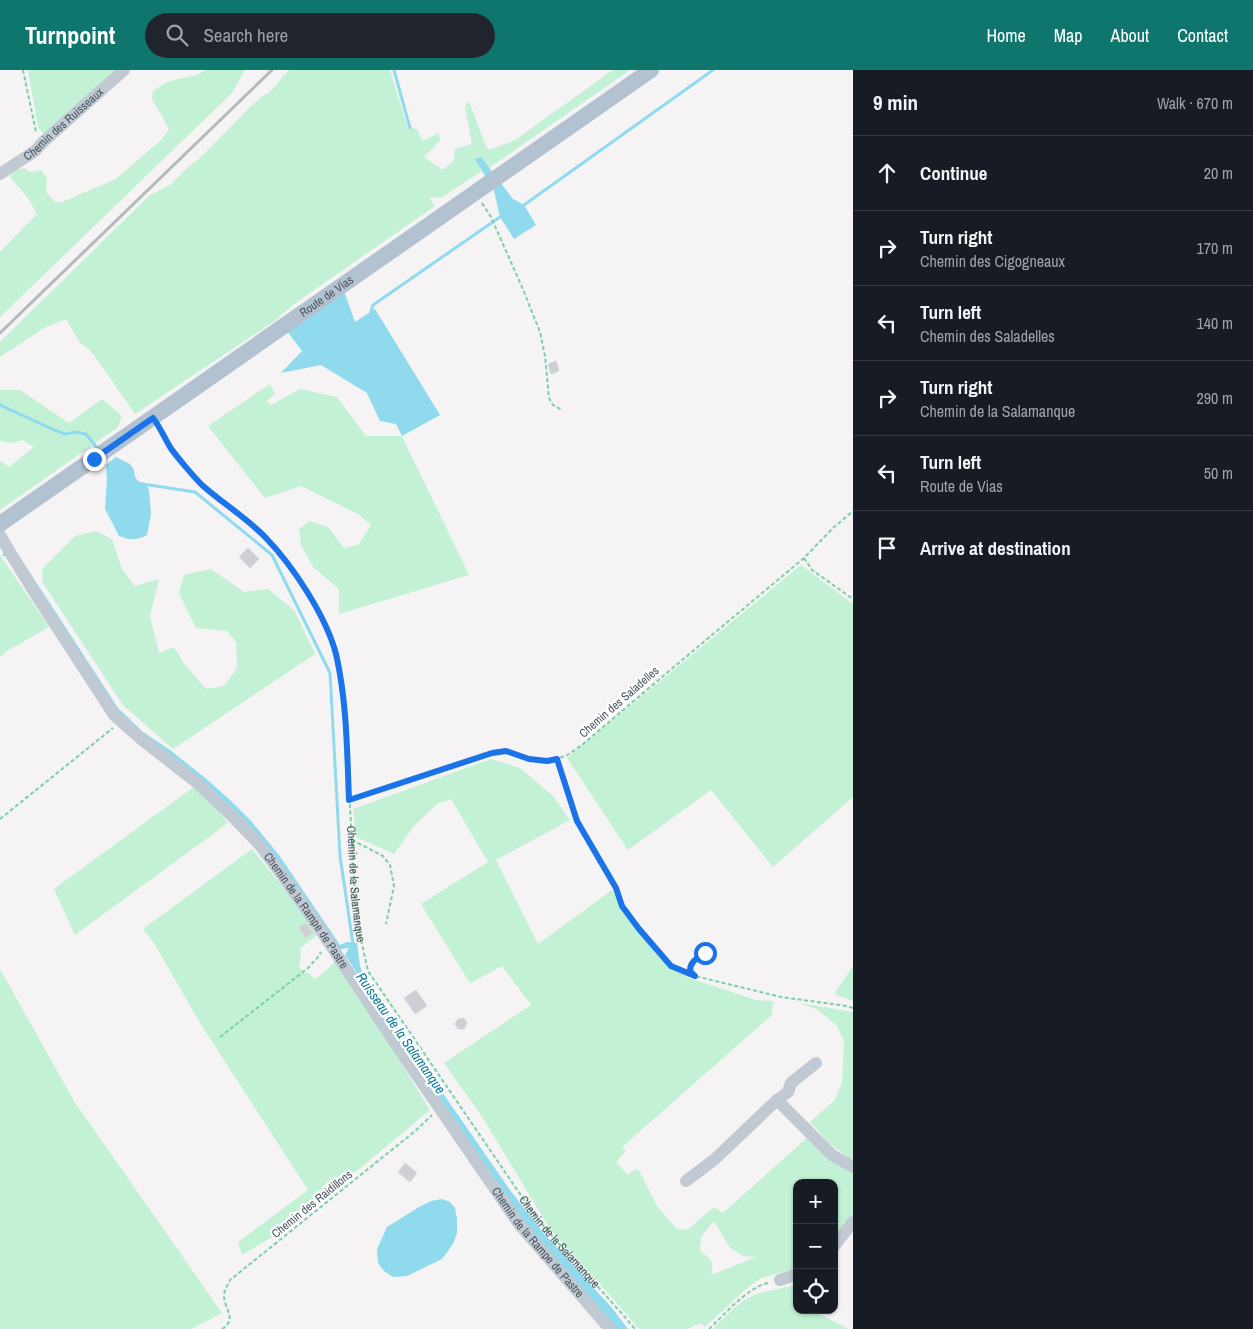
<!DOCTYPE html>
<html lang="en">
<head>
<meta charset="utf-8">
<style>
	body { margin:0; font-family:"Archivo Narrow",sans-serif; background:#20242c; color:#f1f3f6 }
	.controls { position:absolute; right:15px; bottom:15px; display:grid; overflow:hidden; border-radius:10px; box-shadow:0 1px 4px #0004 }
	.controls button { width:45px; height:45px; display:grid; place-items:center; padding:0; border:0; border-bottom:1px solid #363941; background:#171b24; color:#f1f3f6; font:25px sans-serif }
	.stop { position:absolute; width:15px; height:15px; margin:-11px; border:4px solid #1a73e8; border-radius:50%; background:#fff }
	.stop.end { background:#1a73e8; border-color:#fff; box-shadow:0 1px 5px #0008 }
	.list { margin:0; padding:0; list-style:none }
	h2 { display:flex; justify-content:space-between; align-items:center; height:65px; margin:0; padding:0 20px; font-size:21px }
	h2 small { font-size:16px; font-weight:400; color:#9ea1a6 }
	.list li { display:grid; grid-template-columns:32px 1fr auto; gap:15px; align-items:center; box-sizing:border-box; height:75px; padding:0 20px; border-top:1px solid #363941 }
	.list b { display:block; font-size:19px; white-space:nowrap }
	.list p { margin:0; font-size:16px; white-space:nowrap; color:#9ea1a6 }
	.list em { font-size:16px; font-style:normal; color:#9ea1a6 }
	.icon { flex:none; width:28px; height:28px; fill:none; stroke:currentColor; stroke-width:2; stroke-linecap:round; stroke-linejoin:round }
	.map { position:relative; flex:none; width:853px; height:1259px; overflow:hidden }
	header { display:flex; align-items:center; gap:30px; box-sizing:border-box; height:70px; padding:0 25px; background:#0f766e; color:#fff }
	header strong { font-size:24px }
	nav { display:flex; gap:28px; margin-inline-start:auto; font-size:18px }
	.search { width:350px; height:45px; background:#20242c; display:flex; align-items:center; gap:12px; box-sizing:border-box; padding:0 18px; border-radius:28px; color:#9ea1a6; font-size:19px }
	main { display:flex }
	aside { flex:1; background:#171b24 }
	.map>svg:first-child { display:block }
</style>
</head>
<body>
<header>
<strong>Turnpoint</strong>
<div class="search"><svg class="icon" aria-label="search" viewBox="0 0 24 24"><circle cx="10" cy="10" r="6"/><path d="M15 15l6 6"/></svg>Search here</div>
<nav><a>Home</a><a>Map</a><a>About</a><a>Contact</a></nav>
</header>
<main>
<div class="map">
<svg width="853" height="1259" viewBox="0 0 853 1259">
	<rect width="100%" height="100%" fill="#f5f3f3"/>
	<!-- green -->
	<path fill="#c3f1d5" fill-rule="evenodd" d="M28 0H117L44 64 38 57Z
		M205 0H245L232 23 0 247V182L37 144 28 128 10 107 14 101 24 98 31 102 41 100 47 108 46 122 55 132H62L116 109 161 70 169 60 161 44 152 29 153 21C161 15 169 11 179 9 188 7 197 6 205 0Z
		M289 0H390L407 55 418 60 422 71 439 63 440 71 424 87 443 100 454 90 455 79 472 74 465 36 469 31 485 74 489 80 515 70 613 0H630L489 98 481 87 476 89 482 101 442 127 429 128 435 136 294 234 273 252 135 344 99 292 89 279 80 273 66 249 44 258 0 287V272L150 125 170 115 189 96 199 89 250 37 264 25 269 23Z
		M270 314 275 324 267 331 271 335 300 319 337 327 366 366H402L469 505 339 544V519L313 497 301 475 299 459 309 451 328 457 344 478 358 475 371 455 358 444 301 416 265 428 208 356Z
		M0 320H20L69 353 102 329 122 346 118 357 0 440V391L9 397 34 377 23 370 11 373 0 371Z
		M96 461 112 469 122 499 135 516 159 509 150 546 159 583 174 577 184 594 206 619 224 616 237 598 236 572 227 561 196 558 179 523 184 505 211 499 244 522 268 519 295 541 315 584 173 679 123 635 43 513 42 499 75 466Z
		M0 485 49 557 7 581 0 587Z
		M801 495 853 534V727L773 797 711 720 628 780 567 688Z
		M491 689 520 698 553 726 570 750 496 790 538 874 612 820 663 883 686 907 756 930 773 931 772 945 622 1077 626 1081 616 1092 628 1105 634 1100 638 1099 657 1136 677 1159 687 1160 714 1137 723 1143 809 1066 853 1101V1146L834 1168V1113H797V1198L761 1208 746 1219 705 1257 700 1253 688 1259H639L593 1206 550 1159 483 1048 444 993 531 935 502 896 470 913 427 844 421 834 488 792 451 729 437 734 414 756 394 784 356 767 353 739ZM714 1151 730 1178 743 1186 756 1187 711 1205C714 1190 712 1190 700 1181L701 1167Z
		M195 716 212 733 228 753 75 865 54 819Z
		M252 779 320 863 299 879 301 881 299 897 305 904 308 902 315 909 326 901 337 889 430 1040 358 1100 277 1164 242 1185 238 1172 308 1120 200 953 154 873 143 859Z
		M853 896V931L836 925V921Z
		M0 899 74 1031 222 1243 191 1259H0Z
		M800 933 853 942V1089L849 1088 828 1072 810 1052 835 1030 842 1012 844 971 837 956 830 950 818 940Z
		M797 1215V1240H811L849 1259H713C722 1250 732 1239 743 1231 756 1222 780 1219 797 1215Z"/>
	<!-- water -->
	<path fill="#90daee" d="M481 87 513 129 524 135 536 155 514 169 500 147 494 121 475 89Z
		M343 218 355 252 375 239 440 345 402 366 396 354 380 351 367 323 321 295 281 303 302 281 284 257Z
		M116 387 130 394 134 400 135 407 138 411 146 414 149 420 151 444 147 465C135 471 130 470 119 466L105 439 107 410 106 395Z
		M12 477 21 489 118 638 143 662 170 680 204 707 229 729 252 752 279 785 340 875 347 872 357 873 360 896 363 904 381 934 510 1120 541 1160 612 1238 628 1259H614L524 1157 345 885 349 878 335 880 269 785 130 659 6 486H3L2 484Z
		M442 1129 450 1132 455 1138 457 1149V1163L453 1174 442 1189 407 1206 393 1207 384 1201 378 1193 377 1179 387 1157 419 1137 431 1131Z"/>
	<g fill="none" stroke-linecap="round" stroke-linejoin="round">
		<!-- stream -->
		<path stroke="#90daee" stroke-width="3" d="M394 0 410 58
			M524 135 713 0
			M371 242 373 235 500 147
			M0 335 52 359 65 364 76 362 86 364 98 379
			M143 414 195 422 272 485 330 603 340 786 353 874"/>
	</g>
	<!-- building -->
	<path fill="#cdcfd5" stroke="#d7d9de" d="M556 291 559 301 551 304 548 294Z
		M248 478 259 489 250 498 239 487Z
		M306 853 313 863 306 868 299 857Z
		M416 920 427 936 415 944 404 928Z
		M464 948 467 953 464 959H458L455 954 458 949Z
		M405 1093 417 1103 410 1112 398 1102Z"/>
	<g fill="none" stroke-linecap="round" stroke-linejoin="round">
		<!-- path -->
		<g stroke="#7ad0a6" stroke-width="2" stroke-dasharray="4 2.5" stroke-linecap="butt">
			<path d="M23 0 36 62"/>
			<path d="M482 133 491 147 522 217 540 262 545 286 549 328 553 335 562 340"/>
			<path id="s1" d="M160 358 171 378 201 414 265 466 286 490 312 530 327 558 335 583 344 628 355 827 359 861 368 901 535 1146C568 1185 603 1221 635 1259"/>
			<path d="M804 488 812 500 853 529"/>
			<path d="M557 689 577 751 616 818 622 836 639 859 671 896 695 906 781 927 847 936 853 938"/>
			<path d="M349 731 492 683 506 681 529 689 547 691 566 686 582 675 675 596 804 488 833 458 853 441"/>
			<path d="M0 749 113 658"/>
			<path d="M352 770 383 786 390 795 394 816 386 854"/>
			<path d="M694 904 690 901C690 891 698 888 705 883"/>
			<path d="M220 967 308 898 319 886 321 882"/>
			<path d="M222 1259C238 1249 224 1239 224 1226 224 1220 228 1215 230 1210L414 1062 432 1045"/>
			<path d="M709 1259C724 1245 748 1217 768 1213"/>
		</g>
		<!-- minor -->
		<g stroke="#c1cad2" stroke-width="12">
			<path id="s2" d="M0 104 35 81 43 72 124 0"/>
			<path id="s3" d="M0 465 11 484 38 528 114 645 141 669 196 712 232 746 259 774 282 805 318 856 401 982 519 1154 610 1259"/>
			<path d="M777 1030 832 1085 853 1097"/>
			<path d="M686 1111 715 1089 777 1030 788 1022 791 1013 816 993"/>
			<path d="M834 1176 853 1152"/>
			<path d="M780 1210 797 1204"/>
		</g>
		<!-- major -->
		<path stroke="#b3c2d1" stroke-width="16" id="s4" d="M0 454 651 0"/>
		<!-- rail -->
		<path stroke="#b5b8bd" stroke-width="3" d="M0 263 272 0"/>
	</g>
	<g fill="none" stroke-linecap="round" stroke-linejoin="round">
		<!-- route -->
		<path stroke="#1a73e8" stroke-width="6" d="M94 389 153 348C160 357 164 367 170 377 176 386 194 407 202 415 222 433 247 448 266 468 293 496 326 546 336 584 347 632 347 681 349 730L492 683 506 681 529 689 547 691 557 689 577 751 616 818 622 836 639 859 671 896 695 906 690 901C690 891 698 888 705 883"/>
	</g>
	<g text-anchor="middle" stroke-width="4.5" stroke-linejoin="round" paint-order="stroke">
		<!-- street labels -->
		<g font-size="12" fill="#4a5661" stroke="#fff">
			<text dy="4" stroke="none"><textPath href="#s2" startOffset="81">Chemin des Ruisseaux</textPath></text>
			<text dy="4" stroke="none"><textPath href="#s4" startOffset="398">Route de Vias</textPath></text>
			<text transform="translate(619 632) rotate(-41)" y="4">Chemin des Saladelles</text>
			<text dy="4" stroke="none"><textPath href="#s1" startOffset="522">Chemin de la Salamanque</textPath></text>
			<text dy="4" stroke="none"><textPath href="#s3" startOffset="489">Chemin de la Rampe de Pastre</textPath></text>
			<text transform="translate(312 1134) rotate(-39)" y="4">Chemin des Raidillons</text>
			<text dy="4" stroke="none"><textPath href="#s3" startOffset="894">Chemin de la Rampe de Pastre</textPath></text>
			<text dy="4" stroke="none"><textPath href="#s1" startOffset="942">Chemin de la Salamanque</textPath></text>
		</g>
		<!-- water labels -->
		<g font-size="14" font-style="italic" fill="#0c7c9b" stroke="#fff">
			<text transform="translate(401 963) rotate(55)" y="5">Ruisseau de la Salamanque</text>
		</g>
	</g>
</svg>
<div class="controls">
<button>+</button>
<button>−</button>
<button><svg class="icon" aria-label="locate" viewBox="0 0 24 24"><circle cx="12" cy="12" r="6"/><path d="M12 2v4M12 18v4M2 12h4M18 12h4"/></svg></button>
</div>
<div class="stop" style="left:705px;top:883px"></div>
<div class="stop end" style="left:94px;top:389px"></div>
</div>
<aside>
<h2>9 min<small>Walk · 670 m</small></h2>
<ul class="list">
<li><svg class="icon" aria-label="ahead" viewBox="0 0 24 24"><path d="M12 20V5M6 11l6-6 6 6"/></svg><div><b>Continue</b></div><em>20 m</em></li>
<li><svg class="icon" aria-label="right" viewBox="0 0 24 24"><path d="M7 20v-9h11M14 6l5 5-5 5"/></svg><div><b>Turn right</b><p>Chemin des Cigogneaux</p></div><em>170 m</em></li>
<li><svg class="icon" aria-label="left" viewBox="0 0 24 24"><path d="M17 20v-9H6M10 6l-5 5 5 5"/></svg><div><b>Turn left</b><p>Chemin des Saladelles</p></div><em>140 m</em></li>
<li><svg class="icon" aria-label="right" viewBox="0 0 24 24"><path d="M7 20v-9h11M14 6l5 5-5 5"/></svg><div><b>Turn right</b><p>Chemin de la Salamanque</p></div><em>290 m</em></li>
<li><svg class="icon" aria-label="left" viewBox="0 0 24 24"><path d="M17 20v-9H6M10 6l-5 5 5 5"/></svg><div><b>Turn left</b><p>Route de Vias</p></div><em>50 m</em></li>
<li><svg class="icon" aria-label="arrive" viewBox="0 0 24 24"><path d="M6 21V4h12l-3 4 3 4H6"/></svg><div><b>Arrive at destination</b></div></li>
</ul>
</aside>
</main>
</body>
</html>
